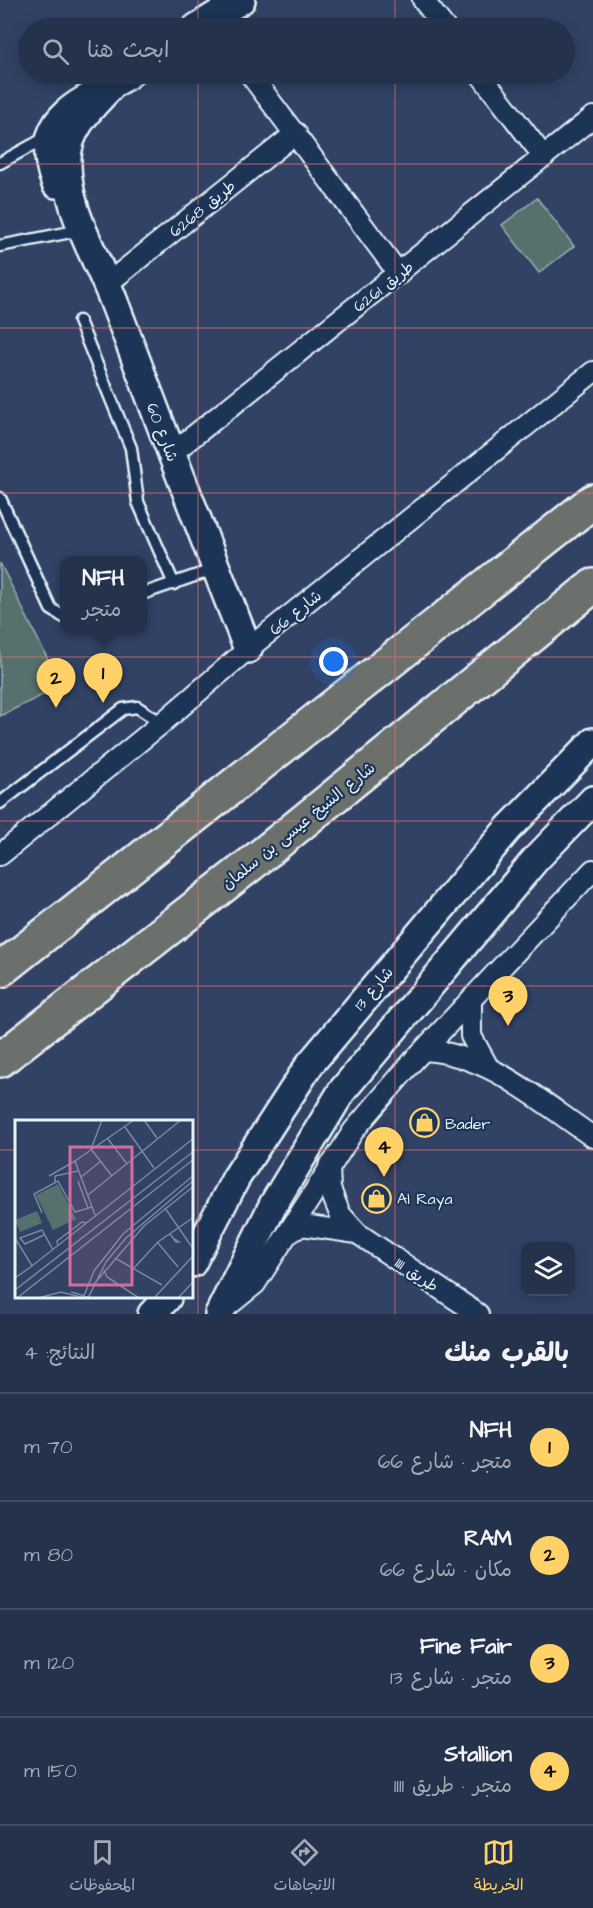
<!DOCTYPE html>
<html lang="ar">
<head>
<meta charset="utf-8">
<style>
	body { margin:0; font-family:"Architects Daughter","Playpen Sans Arabic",sans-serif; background:#2d3a53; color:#f1f3f6; direction:rtl }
	.controls { position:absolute; right:18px; bottom:18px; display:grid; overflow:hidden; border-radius:12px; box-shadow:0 3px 15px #0003 }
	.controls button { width:54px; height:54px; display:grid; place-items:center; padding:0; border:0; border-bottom:2px solid #424d64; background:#25324c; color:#f1f3f6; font:30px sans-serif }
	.you { position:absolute; left:334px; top:662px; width:21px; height:21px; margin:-15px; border:4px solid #fff; border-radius:50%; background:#1a73e8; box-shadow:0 0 0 9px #1a73e833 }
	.badge { display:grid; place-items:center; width:39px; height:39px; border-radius:50%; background:#ffd166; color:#111; font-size:20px; font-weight:700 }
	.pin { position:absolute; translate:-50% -50px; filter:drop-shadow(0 2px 3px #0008) }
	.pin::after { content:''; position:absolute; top:32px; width:21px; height:18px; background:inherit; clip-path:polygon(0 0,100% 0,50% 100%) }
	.popup { position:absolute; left:60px; top:556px; width:87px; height:78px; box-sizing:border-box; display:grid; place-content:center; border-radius:12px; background:#25324c; filter:drop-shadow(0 2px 4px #0005); font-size:20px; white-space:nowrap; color:#a3aab5 }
	.popup b { font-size:22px; color:#f1f3f6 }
	.popup::after { content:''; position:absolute; left:50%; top:100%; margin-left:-12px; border:12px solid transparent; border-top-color:#25324c }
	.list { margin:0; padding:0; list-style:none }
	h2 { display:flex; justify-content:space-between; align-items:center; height:78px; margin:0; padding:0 24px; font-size:26px }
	h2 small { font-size:20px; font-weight:400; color:#a3aab5 }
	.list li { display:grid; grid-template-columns:39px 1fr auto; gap:18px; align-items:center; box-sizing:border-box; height:108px; padding:0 24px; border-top:2px solid #424d64 }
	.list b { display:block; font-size:22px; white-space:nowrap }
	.list p { margin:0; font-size:20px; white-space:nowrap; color:#a3aab5 }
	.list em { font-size:20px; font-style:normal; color:#a3aab5 }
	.icon { flex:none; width:33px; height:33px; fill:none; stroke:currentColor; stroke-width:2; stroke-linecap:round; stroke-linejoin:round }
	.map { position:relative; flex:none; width:593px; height:1314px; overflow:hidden; direction:ltr }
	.search { position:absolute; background:#25324c; box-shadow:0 3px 15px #0003; left:18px; right:18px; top:18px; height:66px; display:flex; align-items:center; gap:15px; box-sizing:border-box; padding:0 21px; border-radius:33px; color:#a3aab5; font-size:22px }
	.sheet { height:510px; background:#25324c }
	nav { display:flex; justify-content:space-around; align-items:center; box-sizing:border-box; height:84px; border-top:2px solid #424d64; background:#25324c; font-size:16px; color:#a3aab5 }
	nav a { display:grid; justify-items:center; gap:3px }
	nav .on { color:#ffd166 }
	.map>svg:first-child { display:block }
</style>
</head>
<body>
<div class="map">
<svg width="593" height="1314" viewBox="0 0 593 1314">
	<rect width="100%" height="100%" fill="#314265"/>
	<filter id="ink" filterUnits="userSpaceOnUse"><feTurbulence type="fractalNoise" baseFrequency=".0167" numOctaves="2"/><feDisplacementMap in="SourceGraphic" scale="12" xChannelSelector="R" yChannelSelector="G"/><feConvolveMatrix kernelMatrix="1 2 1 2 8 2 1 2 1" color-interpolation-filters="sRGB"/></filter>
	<g filter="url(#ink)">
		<!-- garden -->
		<path fill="#56706d" stroke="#9fb0b2" stroke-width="1.5" d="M537 198 574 246 539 273 502 225Z
			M0 563 61 686 0 716Z"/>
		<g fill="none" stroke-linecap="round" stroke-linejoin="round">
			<defs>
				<path id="lane" d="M0 163 47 137
					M0 246 81 230
					M79 321 131 448 138 502 174 584
					M0 498 51 609 64 617
					M142 594 215 569
					M0 803 123 709 137 707 162 723"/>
				<path id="street" d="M423 0 445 28
					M250 74 399 274
					M480 74 544 157
					M107 284 296 133
					M171 454 593 117
					M0 855 162 723 248 649 593 372
					M471 1000V1036L488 1067
					M424 1050C489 1054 541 1102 593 1137
					M329 1166 330 1189 340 1214 357 1233 478 1314
					M288 1234 302 1225 357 1233
					M224 1309 255 1284 354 1130 414 1060 593 870"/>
				<path id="secondary" d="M196 28 241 0
					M112 85C93 106 69 126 67 157 65 210 96 254 114 302 158 418 202 534 248 649
					M56 184C28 114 86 103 129 74
					M192 1263 236 1178 310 1064 508 829 593 742
					M152 1314 167 1298
					M219 1314 274 1203 342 1091 535 860 593 800"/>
				<path id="highway" d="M0 970 593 501
					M0 1060 251 864 593 586"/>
			</defs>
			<!-- lane casing -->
			<use href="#lane" stroke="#e8f1f8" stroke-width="15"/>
			<!-- street casing -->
			<use href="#street" stroke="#e8f1f8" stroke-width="24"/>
			<!-- secondary casing -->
			<use href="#secondary" stroke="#e8f1f8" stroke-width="32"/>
			<!-- highway casing -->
			<use href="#highway" stroke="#e8f1f8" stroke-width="38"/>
			<!-- lane -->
			<use href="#lane" stroke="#1d3557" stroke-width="10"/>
			<!-- street -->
			<use href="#street" stroke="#1d3557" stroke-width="20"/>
			<!-- secondary -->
			<use href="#secondary" stroke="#1d3557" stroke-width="27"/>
			<!-- highway -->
			<use href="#highway" stroke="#6c706d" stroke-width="33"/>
		</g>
	</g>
	<!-- grid -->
	<path fill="none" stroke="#dc6e71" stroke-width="1.5" stroke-opacity="0.55" d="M198 0V28M395 0V28M198 74V1314M395 74V1314M0 164H593M0 328H593M0 493H593M0 657H593M0 821H593M0 986H593M0 1150H16M192 1150H593"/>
	<!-- icons -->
	<defs>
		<symbol id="shop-ring" viewBox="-11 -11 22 22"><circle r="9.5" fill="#1d3557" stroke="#ffd166" stroke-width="1.5"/><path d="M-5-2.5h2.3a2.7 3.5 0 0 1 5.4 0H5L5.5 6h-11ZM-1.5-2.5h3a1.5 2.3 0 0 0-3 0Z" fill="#ffd166"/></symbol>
	</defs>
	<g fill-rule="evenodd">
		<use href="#shop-ring" x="408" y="1106" width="33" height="33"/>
		<use href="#shop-ring" x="360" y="1182" width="33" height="33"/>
	</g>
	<g text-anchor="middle" stroke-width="4.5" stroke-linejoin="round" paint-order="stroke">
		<!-- street labels -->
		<g font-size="16" fill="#e8f1f8" stroke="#1d3557">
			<text transform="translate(202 208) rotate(-39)" y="6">طريق 6268</text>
			<text transform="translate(383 286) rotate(-38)" y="6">طريق 6261</text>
			<text transform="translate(163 432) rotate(69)" y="6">شارع 60</text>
			<text transform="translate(295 612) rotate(-39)" y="6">شارع 66</text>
			<text transform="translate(298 825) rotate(-39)" y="6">شارع الشيخ عيسى بن سلمان</text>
			<text transform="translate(373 988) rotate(-50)" y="6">شارع 13</text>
			<text transform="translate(417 1274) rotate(34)" y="6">طريق 1111</text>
		</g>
		<!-- poi labels -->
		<g font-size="16" fill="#e8f1f8" stroke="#1d3557" text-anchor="start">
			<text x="445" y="1129">Bader</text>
			<text x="397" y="1204">Al Raya</text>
		</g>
	</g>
	<!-- overview -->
	<g transform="translate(15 1120)">
		<rect width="178" height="178" fill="#314265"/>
		<path d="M43 64 61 99 38 110 21 75ZM22 91 27 103 5 112 0 100Z" fill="#56706d"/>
		<path fill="none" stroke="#7a88a0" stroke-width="1.5" d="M87 0 76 29 97 56M129 0 142 18M110 7 139 48M93 19 112 44M34 56 60 41M66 57 86 41M63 61 73 88M40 63V56L63 51M73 75 166 0M150 88 179 130M27 93 19 74 43 61 60 92 77 87M80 95 60 41 119 0M155 114 161 122H164L157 117M29 115 10 124 5 118 27 110 38 130M0 118 17 146 179 18M143 123 163 147M43 126 42 121 67 102 72 103M100 138 147 165M119 148 143 122 179 97M89 150 92 157 124 178M0 158 17 146M79 164 129 106 179 66M0 170 179 31M56 172 77 178M2 178 179 39M23 178 46 172 70 178M68 178 79 151 108 114 179 55M73 178 91 142 111 118 179 60M139 178 179 135M163 178 179 161"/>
		<path fill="#d16f9a" fill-opacity="0.15" stroke="#d16f9a" stroke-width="3" d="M55 27H117V165H55Z"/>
		<rect width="178" height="178" fill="none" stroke="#e8f1f8" stroke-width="3"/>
	</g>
</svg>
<div class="controls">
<button><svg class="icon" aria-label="layers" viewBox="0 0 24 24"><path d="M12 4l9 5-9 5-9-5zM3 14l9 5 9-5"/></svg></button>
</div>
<div class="you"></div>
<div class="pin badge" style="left:103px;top:703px">1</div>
<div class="popup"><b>NFH</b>متجر</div>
<div class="pin badge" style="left:56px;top:708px">2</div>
<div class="pin badge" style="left:508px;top:1026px">3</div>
<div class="pin badge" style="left:384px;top:1177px">4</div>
<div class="search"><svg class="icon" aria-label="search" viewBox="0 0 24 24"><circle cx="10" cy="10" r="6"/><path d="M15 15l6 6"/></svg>ابحث هنا</div>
</div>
<section class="sheet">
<h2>بالقرب منك<small>النتائج: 4</small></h2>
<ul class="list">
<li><span class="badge">1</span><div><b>NFH</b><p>متجر · شارع 66</p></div><em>70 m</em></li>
<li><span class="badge">2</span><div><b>RAM</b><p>مكان · شارع 66</p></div><em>80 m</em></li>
<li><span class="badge">3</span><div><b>Fine Fair</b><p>متجر · شارع 13</p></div><em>120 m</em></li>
<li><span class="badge">4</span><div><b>Stallion</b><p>متجر · طريق 1111</p></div><em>150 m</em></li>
</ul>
</section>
<nav>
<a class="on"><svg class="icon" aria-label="map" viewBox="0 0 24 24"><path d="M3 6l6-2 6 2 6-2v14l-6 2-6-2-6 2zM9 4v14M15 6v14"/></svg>الخريطة</a>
<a><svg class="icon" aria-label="directions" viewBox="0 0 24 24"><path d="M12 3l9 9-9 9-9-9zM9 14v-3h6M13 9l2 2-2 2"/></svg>الاتجاهات</a>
<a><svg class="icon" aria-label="saved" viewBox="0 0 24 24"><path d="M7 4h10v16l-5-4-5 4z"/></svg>المحفوظات</a>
</nav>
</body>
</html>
